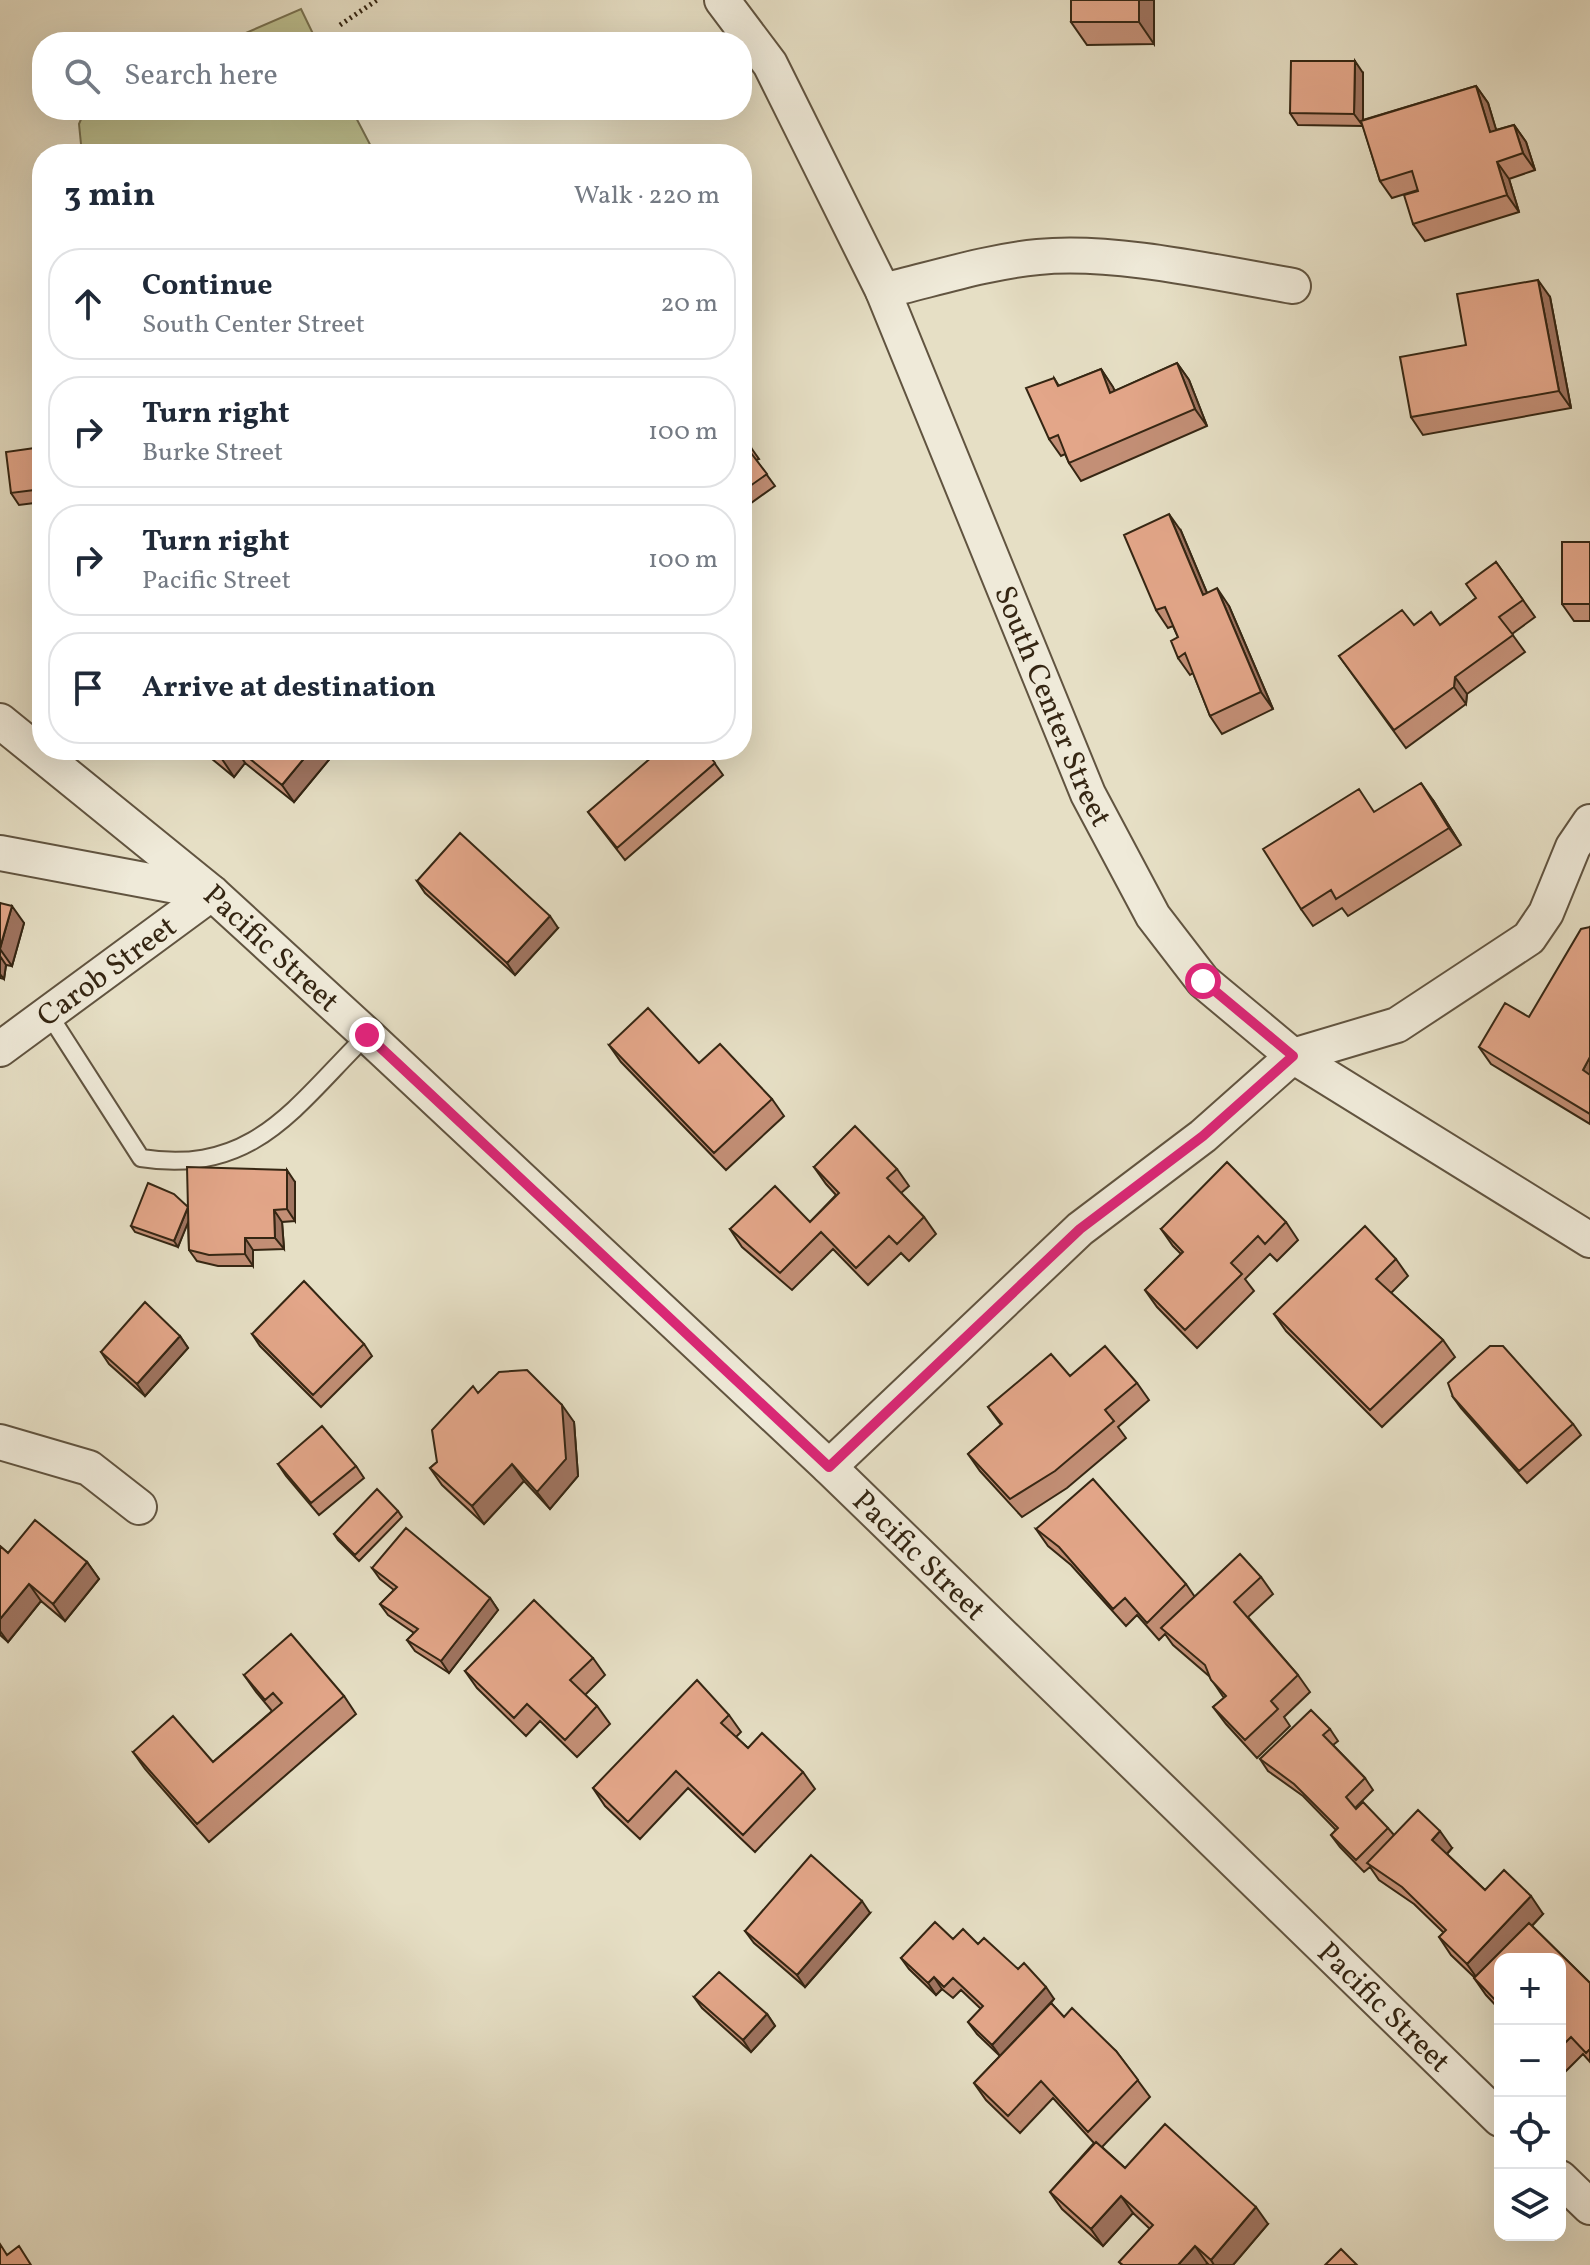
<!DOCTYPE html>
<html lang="en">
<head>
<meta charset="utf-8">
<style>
	body { margin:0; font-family:Vollkorn,serif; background:#f2f2f3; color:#1f2937 }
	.controls { position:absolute; right:24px; bottom:24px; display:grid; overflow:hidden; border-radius:16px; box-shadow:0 8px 32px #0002 }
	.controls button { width:72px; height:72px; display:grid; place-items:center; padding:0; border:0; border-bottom:2px solid #e0e1e3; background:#fff; color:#1f2937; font:40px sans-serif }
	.stop { position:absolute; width:24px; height:24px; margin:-18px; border:6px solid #db2777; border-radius:50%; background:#fff }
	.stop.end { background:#db2777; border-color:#fff; box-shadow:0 2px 8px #0008 }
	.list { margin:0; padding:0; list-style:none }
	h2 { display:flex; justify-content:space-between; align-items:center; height:104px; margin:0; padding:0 32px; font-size:34px }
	h2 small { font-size:26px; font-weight:400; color:#747a83 }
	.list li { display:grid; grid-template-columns:52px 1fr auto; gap:24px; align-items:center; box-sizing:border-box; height:112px; margin:0 16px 16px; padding:0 16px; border:2px solid #e0e1e3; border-radius:32px }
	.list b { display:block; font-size:30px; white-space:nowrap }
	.list p { margin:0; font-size:26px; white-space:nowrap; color:#747a83 }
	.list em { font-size:26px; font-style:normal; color:#747a83 }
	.icon { flex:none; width:44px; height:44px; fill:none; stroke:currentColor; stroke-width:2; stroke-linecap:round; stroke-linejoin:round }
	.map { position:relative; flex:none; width:1590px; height:2265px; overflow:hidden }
	.search { position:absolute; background:#fff; box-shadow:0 8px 32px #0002; left:32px; top:32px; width:720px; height:88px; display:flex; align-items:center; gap:20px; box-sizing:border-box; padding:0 28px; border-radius:32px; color:#747a83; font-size:30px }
	.panel { position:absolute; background:#fff; box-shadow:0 8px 32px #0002; left:32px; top:144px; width:720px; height:616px; border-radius:32px }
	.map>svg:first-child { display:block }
</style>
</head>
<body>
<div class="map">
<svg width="1590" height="2265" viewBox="0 0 1590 2265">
	<rect width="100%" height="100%" fill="#e6dfc5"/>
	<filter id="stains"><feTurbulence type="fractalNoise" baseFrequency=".0025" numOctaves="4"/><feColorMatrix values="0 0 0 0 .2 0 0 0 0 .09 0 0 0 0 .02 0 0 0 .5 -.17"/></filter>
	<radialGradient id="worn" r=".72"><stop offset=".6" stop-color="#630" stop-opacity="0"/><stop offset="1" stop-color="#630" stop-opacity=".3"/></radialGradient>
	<!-- green -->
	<path fill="#bdbf8f" stroke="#797251" stroke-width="2" d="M301 9 317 42H225Z
		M85 110H352L375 154H82L79 124Z"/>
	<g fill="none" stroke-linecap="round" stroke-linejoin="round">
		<defs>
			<path id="lane" d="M48 1013 141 1158C254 1176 295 1106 367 1035"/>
			<g id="street">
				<path id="s1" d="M722 0 770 64 883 291 1088 794 1153 916 1203 981 1293 1056 1590 1240"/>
				<path d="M883 291C934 279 986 262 1038 257 1112 249 1218 273 1293 286"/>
				<path id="s2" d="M0 721 212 893 367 1035 829 1467 1500 2119"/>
				<path d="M0 853 208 892"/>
				<path id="s3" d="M0 1049 212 893"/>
				<path d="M0 1442 89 1468 139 1507"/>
				<path d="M829 1467 1080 1229 1203 1136 1293 1056 1397 1025 1529 938 1546 913 1573 847 1590 822"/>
				<path d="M1560 2178 1590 2207"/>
			</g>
		</defs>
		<!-- lane casing -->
		<use href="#lane" stroke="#615440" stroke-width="20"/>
		<!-- street casing -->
		<use href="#street" stroke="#615440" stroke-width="38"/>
		<!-- path -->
		<path stroke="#352613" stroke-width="5" stroke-dasharray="2 4" stroke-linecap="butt" d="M340 25 377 0"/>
		<!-- lane -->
		<use href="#lane" stroke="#efead9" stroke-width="16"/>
		<!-- street -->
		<use href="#street" stroke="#efead9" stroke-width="34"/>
	</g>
	<!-- wall -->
	<path fill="#c38f76" stroke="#352613" stroke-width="2" d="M1154 0V44L1087 45 1071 22Z
		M1363 73V120L1476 86 1488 103 1496 130 1514 125 1526 142 1535 170 1509 179 1519 212 1425 241 1413 224 1418 190 1392 198 1380 181 1363 126 1298 125 1290 113Z
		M1550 297 1571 408 1423 435 1411 417 1466 345Z
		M1177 363 1189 380 1207 426 1081 481 1069 463 1065 454 1061 456 1049 439 1054 378 1059 386 1101 369 1115 391Z
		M742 435 759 459 756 460 775 486 751 503 742 491Z
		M42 447V502L19 505 11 493Z
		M1181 531 1207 593 1229 606 1273 709 1222 734 1210 716 1193 673 1190 675 1178 658V637L1173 626 1168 628 1156 610Z
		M1590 542V621H1574L1562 604Z
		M1496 562 1535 617 1512 634 1525 652 1467 694 1466 704 1406 748 1339 656 1414 625H1440L1476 598Z
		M201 750H337L294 802 245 763 234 777Z
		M705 750 723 775 625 860 588 812Z
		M1433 800 1461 845 1348 916 1342 908 1313 926 1301 909 1375 812Z
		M417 881 558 928 515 975 425 893Z
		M0 903 24 923 12 966 6 965 4 979 0 978Z
		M1590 927V1124L1491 1064 1479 1047 1529 1017Z
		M609 1045 699 1063 772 1099 784 1116 726 1170 621 1062Z
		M814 1167 897 1169 909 1186 901 1193 924 1217 936 1234 909 1261 901 1253 868 1285 833 1249 792 1290 742 1247 730 1229 810 1222 836 1195 826 1184Z
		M295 1182V1221L282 1222 284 1249 253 1250V1266H218L197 1261 189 1250 188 1221 178 1247 135 1232 131 1226 188 1207Z
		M1286 1222 1298 1240 1277 1261 1270 1254 1245 1279 1254 1291 1197 1348 1157 1307 1145 1290 1181 1254 1173 1246 1161 1229Z
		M1396 1259 1408 1276 1391 1293 1443 1340 1455 1357 1382 1427 1286 1331 1274 1314Z
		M252 1334 364 1344 372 1356 321 1407 260 1346Z
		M180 1336 188 1348 145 1396 109 1364 101 1352Z
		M1070 1376 1137 1383 1149 1400 1118 1427 1126 1438 1067 1488 1022 1517 980 1471 968 1454 1001 1425 988 1407Z
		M478 1393 574 1422 578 1476 550 1509 524 1481 484 1524 442 1485 430 1468 437 1462Z
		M1453 1397 1573 1424 1581 1435 1527 1483 1461 1408Z
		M278 1464 356 1466 364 1478 319 1515 286 1476Z
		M398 1511 402 1517 359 1561 338 1540 334 1534Z
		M1036 1529 1186 1584 1195 1597 1261 1577 1273 1594 1248 1617 1298 1675 1310 1692 1284 1717 1290 1726 1257 1758 1226 1724 1213 1707 1224 1698 1209 1676 1173 1645 1165 1634 1159 1640 1137 1615 1126 1626 1071 1565 1048 1546Z
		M0 1546 8 1553 87 1562 99 1579 65 1621 41 1601 8 1642 0 1635Z
		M372 1568 490 1598 498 1610 449 1673 415 1651 407 1640 414 1633 388 1615 380 1604 394 1590 380 1579Z
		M593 1658 605 1675 585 1695 597 1706 610 1724 577 1757 540 1721 526 1736 477 1688 465 1671Z
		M244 1675 344 1696 356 1714 209 1842 145 1769 133 1752 213 1762 272 1711 256 1692Z
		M729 1715 741 1732 736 1737 748 1748 803 1772 815 1789 755 1852 688 1788 640 1839 605 1806 593 1788Z
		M1330 1729 1338 1741 1333 1745 1365 1778 1373 1790 1355 1808 1388 1828 1394 1835 1452 1848 1447 1854 1485 1890 1543 1914 1532 1926 1590 1983V2062L1583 2054 1563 2074 1560 2071V1959H1500V2010L1486 1995 1474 1978V1977L1451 1955 1439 1937 1444 1933 1414 1904 1379 1880 1370 1867 1364 1872 1340 1847 1331 1835 1336 1830 1303 1796 1268 1771 1260 1759Z
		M870 1913 805 1987 754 1943 745 1931Z
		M953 1939 978 1944 1018 1969 1054 1999 1051 2003 1064 2017 1116 2051 1150 2097 1102 2147 1125 2168 1268 2224 1233 2265H1209L1207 2263 1206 2265H1122L1119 2262 1150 2229 1133 2213 1103 2246 1062 2209 1050 2192 1094 2143 1053 2098 1020 2133 986 2100 974 2083 1000 2056 977 2034 968 2022 981 2009 961 1990 953 1998 942 1989 936 1995 909 1969 901 1958Z
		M694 1997 767 2014 775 2026 751 2052 702 2008Z"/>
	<!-- shaded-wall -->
	<path fill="#9f7460" stroke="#352613" stroke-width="2" d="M1139 0H1154V44L1139 22Z
		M1355 61 1363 73V126L1354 114Z
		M1476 86 1488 103 1502 149 1490 132Z
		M1514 125 1526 142 1535 170 1523 153Z
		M1497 162 1509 179 1519 212 1507 195Z
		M1538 280 1550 297 1571 408 1559 391Z
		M1177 363 1189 380 1207 426 1195 409Z
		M1101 369 1113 387 1122 410 1110 393Z
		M1169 514 1181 531 1215 612 1203 595Z
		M1217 588 1229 606 1273 709 1261 692Z
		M1455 677 1467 694 1466 704 1454 687Z
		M230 750H237L245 763 234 777 222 759Z
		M311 750H337L294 802 282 785Z
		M1421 783 1433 800 1461 845 1449 828Z
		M12 906 24 923 12 966 0 949Z
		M550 916 558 928 515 975 507 963Z
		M0 956 6 965 4 979 0 974Z
		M1590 1057V1080L1583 1070Z
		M287 1170 295 1182V1221L287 1209Z
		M188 1207 192 1213 178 1247 174 1241Z
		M274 1210 282 1222 284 1249 275 1238Z
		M245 1238 253 1250V1266L245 1254Z
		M180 1336 188 1348 145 1396 137 1384Z
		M562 1405 574 1422 578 1476 550 1509 537 1492Z
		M512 1464 524 1481 484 1524 472 1506Z
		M87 1562 99 1579 65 1621 53 1604Z
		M29 1584 41 1601 8 1642 0 1631V1619Z
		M490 1598 498 1610 449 1673 441 1661Z
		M1440 1831 1452 1848 1444 1857 1432 1840Z
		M1531 1896 1543 1914 1479 1981 1467 1964Z
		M862 1901 870 1913 805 1987 797 1975Z
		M934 1977 942 1989 936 1995 928 1983Z
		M1046 1987 1054 1999 1000 2056 992 2045Z
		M767 2014 775 2026 751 2052 743 2040Z
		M1121 2196 1133 2213 1103 2246 1091 2229Z
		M1256 2207 1268 2224 1233 2265H1214L1211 2260Z
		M1195 2246 1207 2263 1206 2265H1178Z"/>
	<!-- building -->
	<path fill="#e3a689" stroke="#352613" stroke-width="2" d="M1071 0H1139V22H1071Z
		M1291 61H1355L1354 114 1290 113Z
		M1476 86 1490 132 1514 125 1523 153 1497 162 1507 195 1413 224 1404 195 1418 191 1412 171 1380 181 1361 121Z
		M1538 280 1559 391 1411 417 1400 357 1466 345 1457 294Z
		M1177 363 1195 409 1069 463 1058 435 1049 439 1026 388 1054 378 1058 386 1101 369 1110 393Z
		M742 435 751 447 748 449 767 474 743 491 742 490Z
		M42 447V489L11 493 6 452Z
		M1169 514 1203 595 1217 588 1261 692 1210 716 1185 653 1178 658 1171 641 1178 637 1165 607 1156 610 1124 535Z
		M1562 542H1590V604H1562Z
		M1496 562 1523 600 1499 617 1513 635 1455 677 1454 687 1394 730 1339 656 1402 610 1414 625 1431 612 1440 625 1476 598 1466 584Z
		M210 750H230L222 759Z
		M239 750H311L282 785Z
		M660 750H705L715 763 617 848 588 812Z
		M1421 783 1449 828 1336 899 1331 890 1301 909 1263 849 1359 789 1374 812Z
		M460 833 550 916 507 963 417 881Z
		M0 903 12 906 0 948Z
		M1590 927V1057L1583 1070 1590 1075V1114L1479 1047 1505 1003 1529 1017 1581 929Z
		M648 1008 699 1063 720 1044 772 1099 714 1153 609 1045Z
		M855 1126 897 1169 887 1178 924 1217 897 1244 889 1236 856 1268 821 1232 780 1273 730 1229 775 1186 810 1222 839 1193 814 1167Z
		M1227 1162 1286 1222 1265 1244 1258 1236 1231 1263 1242 1274 1185 1330 1145 1290 1183 1252 1161 1229Z
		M187 1167 287 1170V1209L274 1210 275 1238H245V1254L209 1255 189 1250Z
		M148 1183 174 1194 188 1207 174 1241 131 1226Z
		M1365 1226 1396 1259 1376 1279 1443 1340 1370 1410 1274 1314Z
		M304 1281 364 1344 313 1395 252 1334Z
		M145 1302 180 1336 137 1384 101 1352Z
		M1105 1346 1137 1383 1105 1410 1114 1421 1055 1471 1010 1499 968 1454 1002 1424 988 1407 1051 1354 1070 1376Z
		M1490 1346H1503L1573 1424 1519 1471 1453 1397 1448 1383Z
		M527 1370 562 1405 566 1459 537 1492 512 1464 472 1506 430 1468 437 1462 432 1430 473 1386 478 1393 499 1372Z
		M322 1426 356 1466 311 1503 278 1464Z
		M1093 1479 1186 1584 1147 1623 1125 1598 1113 1609 1059 1547 1036 1529Z
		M377 1489 398 1511 355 1555 334 1534Z
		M35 1520 87 1562 53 1604 29 1584 0 1619V1546L8 1553Z
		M406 1528 490 1598 441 1661 407 1640 418 1629 380 1604 397 1587 372 1568Z
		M1240 1554 1261 1577 1234 1602 1298 1675 1271 1701 1278 1709 1245 1740 1213 1707 1226 1696 1211 1680 1205 1665 1161 1628Z
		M534 1600 593 1658 570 1680 597 1706 565 1740 527 1704 514 1718 465 1671Z
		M291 1634 344 1696 197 1824 133 1752 173 1716 213 1762 282 1703 273 1693 265 1700 244 1675Z
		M697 1680 729 1715 721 1723 748 1748 762 1733 803 1772 743 1835 676 1771 628 1822 593 1788Z
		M1311 1710 1330 1729 1323 1735 1365 1778 1346 1797 1356 1809 1363 1802 1388 1828 1356 1860 1331 1835 1338 1828 1294 1784 1260 1759Z
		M1418 1810 1440 1831 1432 1840 1485 1890 1504 1870 1531 1896 1467 1964 1439 1937 1446 1930 1402 1887 1367 1863Z
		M811 1855 862 1901 797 1975 745 1931Z
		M935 1922 953 1939 963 1929 978 1944 984 1938 1018 1969 1024 1963 1046 1987 992 2045 968 2022 983 2006 953 1978 944 1987 934 1977 928 1983 901 1958Z
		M1529 1923 1590 1983V2049L1586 2053 1571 2037 1560 2048V1959H1500V2005L1474 1978Z
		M719 1972 767 2014 743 2040 694 1997Z
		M1051 2003 1064 2017 1072 2008 1116 2051 1138 2080 1088 2132 1041 2081 1008 2116 974 2083Z
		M1165 2124 1256 2207 1211 2260 1195 2246 1178 2265H1123L1119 2262 1153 2225 1121 2196 1091 2229 1050 2192 1096 2142 1125 2168Z
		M0 2244 7 2255 19 2246 31 2265H0Z
		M1341 2249 1357 2265H1325Z"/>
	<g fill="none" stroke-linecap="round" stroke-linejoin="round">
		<!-- route -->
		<path stroke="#db2777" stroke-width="10" d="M367 1035 829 1467 1080 1229 1203 1136 1293 1056 1203 981"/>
	</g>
	<g text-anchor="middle" stroke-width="6" stroke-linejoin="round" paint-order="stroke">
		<!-- street labels -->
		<g font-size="30" fill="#352613" stroke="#efead9">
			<text dy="10" stroke="none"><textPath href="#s1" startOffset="782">South Center Street</textPath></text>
			<text dy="10" stroke="none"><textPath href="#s2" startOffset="354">Pacific Street</textPath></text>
			<text dy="10" stroke="none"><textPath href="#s3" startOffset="132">Carob Street</textPath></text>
			<text dy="10" stroke="none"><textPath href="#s2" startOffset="1242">Pacific Street</textPath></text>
			<text dy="10" stroke="none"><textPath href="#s2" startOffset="1890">Pacific Street</textPath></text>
		</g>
	</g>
	<rect width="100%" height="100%" filter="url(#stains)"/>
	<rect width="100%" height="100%" fill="url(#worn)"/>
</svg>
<div class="controls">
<button>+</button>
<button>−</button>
<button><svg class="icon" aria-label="locate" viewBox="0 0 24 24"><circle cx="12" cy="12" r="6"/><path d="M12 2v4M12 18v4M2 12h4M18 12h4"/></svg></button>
<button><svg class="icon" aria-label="layers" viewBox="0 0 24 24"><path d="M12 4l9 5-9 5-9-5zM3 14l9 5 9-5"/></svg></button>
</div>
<div class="stop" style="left:1203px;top:981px"></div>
<div class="stop end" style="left:367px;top:1035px"></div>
<div class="search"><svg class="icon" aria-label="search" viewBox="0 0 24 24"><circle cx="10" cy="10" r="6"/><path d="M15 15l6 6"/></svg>Search here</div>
<section class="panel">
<h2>3 min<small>Walk · 220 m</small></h2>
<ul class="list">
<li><svg class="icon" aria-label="ahead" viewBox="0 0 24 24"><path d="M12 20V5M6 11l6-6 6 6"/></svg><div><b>Continue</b><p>South Center Street</p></div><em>20 m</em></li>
<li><svg class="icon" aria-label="right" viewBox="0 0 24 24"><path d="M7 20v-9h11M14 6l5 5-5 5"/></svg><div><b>Turn right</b><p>Burke Street</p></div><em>100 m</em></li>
<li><svg class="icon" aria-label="right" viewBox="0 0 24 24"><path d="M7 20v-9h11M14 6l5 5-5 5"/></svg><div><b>Turn right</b><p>Pacific Street</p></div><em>100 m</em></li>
<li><svg class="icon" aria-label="arrive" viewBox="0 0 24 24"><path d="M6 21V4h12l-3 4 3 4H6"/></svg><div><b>Arrive at destination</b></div></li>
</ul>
</section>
</div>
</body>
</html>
